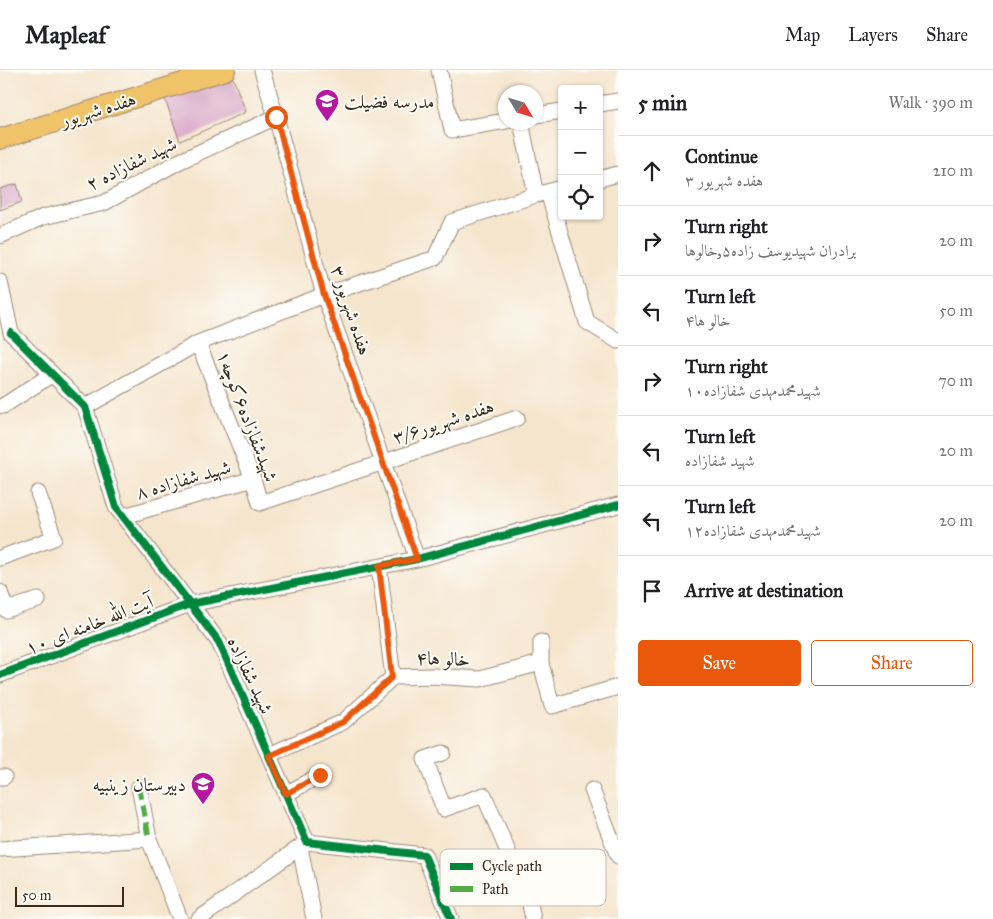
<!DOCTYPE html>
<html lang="en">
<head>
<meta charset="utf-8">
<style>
	body { margin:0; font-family:"IM FELL Great Primer",Amiri,serif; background:#f2f2f2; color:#202124 }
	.controls { position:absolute; right:15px; top:15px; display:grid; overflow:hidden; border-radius:5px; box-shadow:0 1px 4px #0004 }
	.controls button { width:45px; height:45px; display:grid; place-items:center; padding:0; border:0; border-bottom:1px solid #e0e0e0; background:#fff; color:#202124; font:25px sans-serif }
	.compass { position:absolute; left:498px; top:15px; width:45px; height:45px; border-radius:50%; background:#fff; box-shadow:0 1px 4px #0004; rotate:128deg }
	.scale { position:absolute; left:15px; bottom:12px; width:109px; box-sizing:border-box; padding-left:5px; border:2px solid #3b2a1e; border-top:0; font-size:14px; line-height:18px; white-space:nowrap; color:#3b2a1e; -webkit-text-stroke:4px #fdfcf7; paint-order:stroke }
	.stop { position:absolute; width:15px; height:15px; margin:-11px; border:4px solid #ea580c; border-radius:50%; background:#fff }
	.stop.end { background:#ea580c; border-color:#fff; box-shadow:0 1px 5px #0008 }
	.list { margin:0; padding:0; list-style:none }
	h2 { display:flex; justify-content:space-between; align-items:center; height:65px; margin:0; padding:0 20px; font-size:21px }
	h2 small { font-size:16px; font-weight:400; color:#757577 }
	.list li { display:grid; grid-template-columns:32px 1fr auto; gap:15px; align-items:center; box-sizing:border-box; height:70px; padding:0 20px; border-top:1px solid #e0e0e0 }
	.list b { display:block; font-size:19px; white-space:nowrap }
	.list p { margin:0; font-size:16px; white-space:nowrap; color:#757577 }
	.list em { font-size:16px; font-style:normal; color:#757577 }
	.actions { display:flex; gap:10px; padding:15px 20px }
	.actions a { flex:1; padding:11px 0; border:1px solid #ea580c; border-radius:5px; text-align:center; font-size:18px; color:#ea580c }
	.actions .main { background:#ea580c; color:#fff }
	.icon { flex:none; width:28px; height:28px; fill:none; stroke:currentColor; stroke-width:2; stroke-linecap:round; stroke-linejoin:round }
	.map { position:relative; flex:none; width:618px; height:849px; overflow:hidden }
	header { display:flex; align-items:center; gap:30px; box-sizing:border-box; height:70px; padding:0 25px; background:#fff; border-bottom:1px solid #e0e0e0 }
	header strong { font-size:24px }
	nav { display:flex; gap:28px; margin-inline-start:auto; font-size:18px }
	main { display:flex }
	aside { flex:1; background:#fff }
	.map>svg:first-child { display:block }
</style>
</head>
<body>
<header>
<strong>Mapleaf</strong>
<nav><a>Map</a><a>Layers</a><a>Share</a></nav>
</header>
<main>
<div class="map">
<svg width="618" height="849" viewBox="0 0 618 849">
	<rect width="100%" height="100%" fill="#fdfcf7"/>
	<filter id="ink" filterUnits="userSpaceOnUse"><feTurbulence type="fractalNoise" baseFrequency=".02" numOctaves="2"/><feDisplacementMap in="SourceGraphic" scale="10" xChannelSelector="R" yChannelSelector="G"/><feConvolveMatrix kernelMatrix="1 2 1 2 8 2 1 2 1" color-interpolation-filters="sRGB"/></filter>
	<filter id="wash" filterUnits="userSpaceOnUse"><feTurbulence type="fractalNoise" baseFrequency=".0096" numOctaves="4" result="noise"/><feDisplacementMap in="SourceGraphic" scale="20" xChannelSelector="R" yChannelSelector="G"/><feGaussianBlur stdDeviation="1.12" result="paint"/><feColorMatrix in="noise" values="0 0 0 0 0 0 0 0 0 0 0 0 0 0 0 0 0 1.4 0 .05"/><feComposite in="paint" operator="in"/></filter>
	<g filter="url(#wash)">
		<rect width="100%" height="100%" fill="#f5e5cd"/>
		<g id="blocks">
			<!-- building -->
			<path fill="#d9a9c9" d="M232 6 246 42 180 71 165 29Z
				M17 114 22 132 0 140V119Z"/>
		</g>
	</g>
	<g filter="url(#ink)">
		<use href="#blocks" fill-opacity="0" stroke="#988876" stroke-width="1"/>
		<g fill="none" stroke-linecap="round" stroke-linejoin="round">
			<defs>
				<path id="minor" d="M262 0 276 47 324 225 417 489
					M439 0 452 60 506 51
					M599 34 618 31
					M536 45 562 41
					M521 52 536 125
					M599 109 618 104
					M548 122 587 252 618 271
					M0 166 43 147 104 133 178 92 276 47
					M0 212 11 263
					M11 263 85 337 116 437 219 572 307 772 424 785 451 849
					M198 273 253 409 260 433 517 348
					M3 336 51 305
					M85 337 198 273 324 225 435 188 452 152 536 125 562 118
					M124 446 253 409
					M0 488 54 468 38 423
					M379 497 393 607 433 606 480 609 541 593
					M0 522 6 540 38 530
					M541 572V593L552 636 618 617
					M0 605 190 534 417 489 618 435
					M443 683 425 689 444 739 484 725 530 834 533 849
					M269 685 343 652 393 607
					M0 707H4
					M139 717 149 769
					M592 720 618 786
					M286 724 320 705
					M300 777 314 849
					M0 779 149 769 180 849
					M199 849 307 772"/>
				<path id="major" d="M0 69 225 0"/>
			</defs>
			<!-- minor casing -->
			<use href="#minor" stroke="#988876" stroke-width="17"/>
			<!-- major casing -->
			<use href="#major" stroke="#988876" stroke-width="22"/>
			<!-- minor -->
			<use href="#minor" stroke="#fff" stroke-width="15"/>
			<!-- major -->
			<use href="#major" stroke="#f1c369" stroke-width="20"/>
			<!-- quiet -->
			<path stroke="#55ab43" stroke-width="6" stroke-dasharray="12 6" stroke-linecap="butt" d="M139 717 149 769"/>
			<defs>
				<path id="cycleway" d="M11 263 85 337 116 437 219 572 307 772 424 785 451 849
					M0 605 190 534 417 489 618 435"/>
			</defs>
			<!-- cycleway casing -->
			<use href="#cycleway" stroke="#fdfcf7" stroke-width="11"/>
			<!-- cycleway -->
			<use href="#cycleway" stroke="#00873e" stroke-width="8"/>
		</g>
	</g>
	<g fill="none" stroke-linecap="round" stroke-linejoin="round" filter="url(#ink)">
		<!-- route -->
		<path stroke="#ea580c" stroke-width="6" d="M276 47 324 225 417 489 379 496 392 607 343 652 269 686 286 724 320 705"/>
	</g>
	<!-- icons -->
	<defs>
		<symbol id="school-pin" viewBox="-11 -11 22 30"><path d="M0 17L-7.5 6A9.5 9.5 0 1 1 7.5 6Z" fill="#b5179e" stroke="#fdfcf7"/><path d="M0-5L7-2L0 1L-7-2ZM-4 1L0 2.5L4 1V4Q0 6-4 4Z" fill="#fff"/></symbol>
	</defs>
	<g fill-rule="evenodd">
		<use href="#school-pin" x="313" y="17" width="28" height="38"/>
		<use href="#school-pin" x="189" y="700" width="28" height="38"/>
	</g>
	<g text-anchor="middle" stroke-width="4" stroke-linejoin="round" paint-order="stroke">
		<!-- poi labels -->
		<g font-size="19" fill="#3b2a1e" stroke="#fdfcf7" text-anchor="start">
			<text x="344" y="38">مدرسه فضیلت</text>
			<text x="186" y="721" text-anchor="end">دبیرستان زینبیه</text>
		</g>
		<!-- street labels -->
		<g font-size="19" fill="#3b2a1e" stroke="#fdfcf7">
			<text transform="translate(98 39) rotate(-17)" y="7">هفده شهریور</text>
			<text transform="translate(131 93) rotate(-26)" y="7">شهید شفازاده ۲</text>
			<text transform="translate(352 240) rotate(72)" y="7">هفده شهریور ۳</text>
			<text transform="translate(248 346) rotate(69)" y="7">شهیدشفازاده۶کوچه۱</text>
			<text transform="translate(443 351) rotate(-18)" y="7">هفده شهریور۳/۶</text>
			<text transform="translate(183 409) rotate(-16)" y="7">شهید شفازاده ۸</text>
			<text transform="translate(89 554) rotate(-21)" y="7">آیت الله خامنه ای ۱۰</text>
			<text transform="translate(443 588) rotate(2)" y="7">خالو ها۴</text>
			<text transform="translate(251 605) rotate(65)" y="7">شهید شفازاده</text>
		</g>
	</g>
	<!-- legend -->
	<rect x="440" y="779" width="166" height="57" rx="8" fill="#fdfcf7" stroke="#c3bdb6" stroke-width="1"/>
	<rect x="450" y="793" width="23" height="7" fill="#00873e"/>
	<rect x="450" y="816" width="23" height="6" fill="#55ab43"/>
	<g font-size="14" fill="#3b2a1e">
		<text x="482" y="801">Cycle path</text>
		<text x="482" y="824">Path</text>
	</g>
</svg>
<div class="controls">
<button>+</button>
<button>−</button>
<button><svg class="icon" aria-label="locate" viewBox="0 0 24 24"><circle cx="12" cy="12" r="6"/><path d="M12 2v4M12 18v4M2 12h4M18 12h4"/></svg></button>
</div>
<svg class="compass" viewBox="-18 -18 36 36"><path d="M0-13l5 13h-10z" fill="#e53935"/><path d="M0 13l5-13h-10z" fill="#757577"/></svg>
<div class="scale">50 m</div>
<div class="stop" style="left:276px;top:47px"></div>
<div class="stop end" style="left:320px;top:705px"></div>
</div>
<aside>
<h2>5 min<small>Walk · 390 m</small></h2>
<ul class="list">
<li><svg class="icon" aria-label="ahead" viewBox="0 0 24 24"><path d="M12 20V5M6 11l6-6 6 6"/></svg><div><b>Continue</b><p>هفده شهریور ۳</p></div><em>210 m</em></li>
<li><svg class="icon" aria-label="right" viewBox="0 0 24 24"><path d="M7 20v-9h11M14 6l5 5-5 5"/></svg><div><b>Turn right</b><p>برادران شهیدیوسف زاده۵,خالوها</p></div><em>20 m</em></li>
<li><svg class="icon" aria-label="left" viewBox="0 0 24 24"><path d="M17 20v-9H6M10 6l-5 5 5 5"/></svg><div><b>Turn left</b><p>خالو ها۴</p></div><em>50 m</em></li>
<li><svg class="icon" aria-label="right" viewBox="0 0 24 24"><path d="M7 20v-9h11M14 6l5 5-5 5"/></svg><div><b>Turn right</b><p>شهیدمحمدمهدی شفازاده۱۰</p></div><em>70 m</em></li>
<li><svg class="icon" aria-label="left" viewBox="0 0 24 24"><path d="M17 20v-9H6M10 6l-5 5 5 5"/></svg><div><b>Turn left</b><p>شهید شفازاده</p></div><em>20 m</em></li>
<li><svg class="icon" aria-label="left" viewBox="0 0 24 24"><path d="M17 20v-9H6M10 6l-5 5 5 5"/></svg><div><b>Turn left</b><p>شهیدمحمدمهدی شفازاده۱۲</p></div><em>20 m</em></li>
<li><svg class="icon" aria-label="arrive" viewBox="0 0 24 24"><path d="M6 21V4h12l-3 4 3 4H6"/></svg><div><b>Arrive at destination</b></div></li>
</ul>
<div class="actions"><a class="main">Save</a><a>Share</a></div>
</aside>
</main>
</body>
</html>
